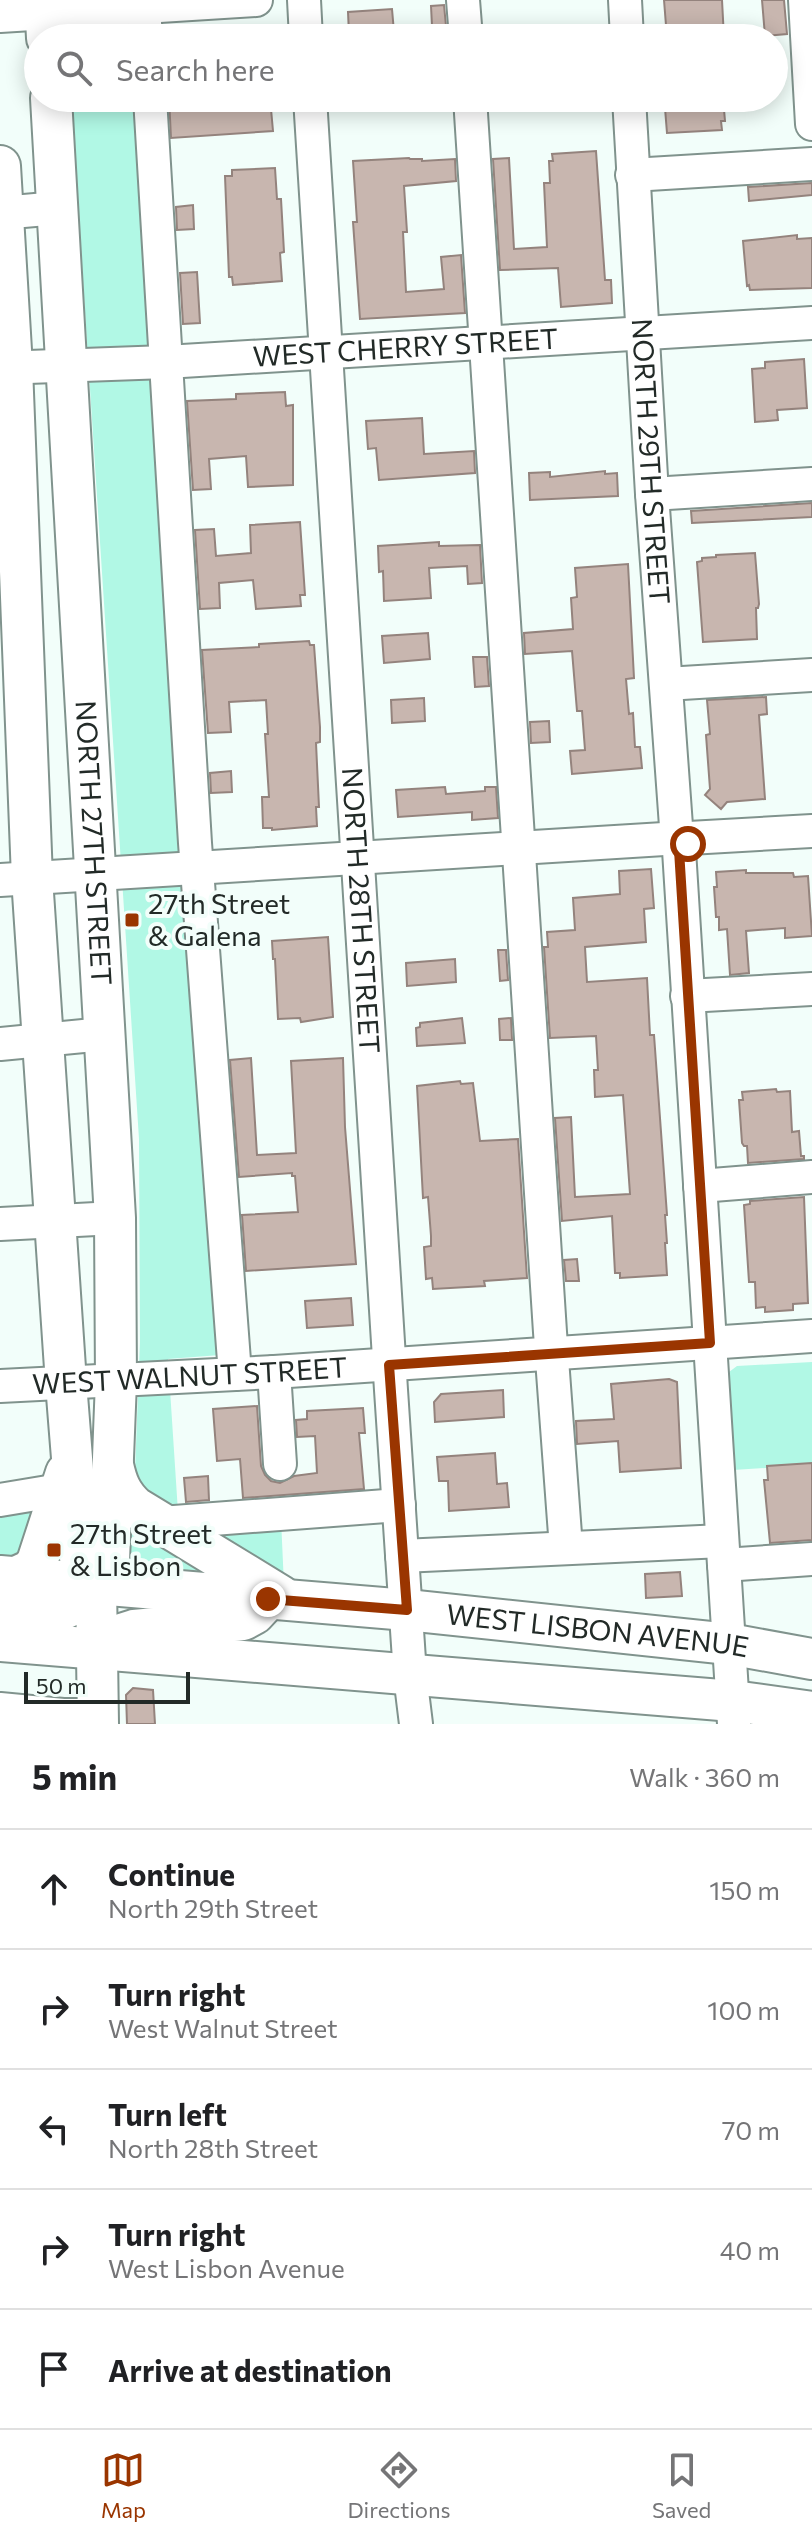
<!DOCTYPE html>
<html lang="en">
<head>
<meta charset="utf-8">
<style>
	body { margin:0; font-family:Commissioner,sans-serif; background:#f6f6f6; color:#202124 }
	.scale { position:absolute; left:24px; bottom:20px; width:166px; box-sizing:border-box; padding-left:8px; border:4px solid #222a27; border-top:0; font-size:22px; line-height:28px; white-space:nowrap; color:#222a27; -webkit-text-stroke:6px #f2fefa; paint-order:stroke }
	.stop { position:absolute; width:24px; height:24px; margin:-18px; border:6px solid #9a3500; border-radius:50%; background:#fff }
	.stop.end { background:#9a3500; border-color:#fff; box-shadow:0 2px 8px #0008 }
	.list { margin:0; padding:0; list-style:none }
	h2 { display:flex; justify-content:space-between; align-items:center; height:104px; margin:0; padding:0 32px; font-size:34px }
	h2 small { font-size:26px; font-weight:400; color:#757577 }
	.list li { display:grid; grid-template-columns:52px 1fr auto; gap:24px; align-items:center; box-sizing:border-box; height:120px; padding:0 32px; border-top:2px solid #e0e0e0 }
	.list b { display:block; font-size:30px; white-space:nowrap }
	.list p { margin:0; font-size:26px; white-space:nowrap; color:#757577 }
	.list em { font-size:26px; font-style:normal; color:#757577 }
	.icon { flex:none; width:44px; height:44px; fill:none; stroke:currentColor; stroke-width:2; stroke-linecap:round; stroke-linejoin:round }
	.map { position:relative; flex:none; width:812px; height:1724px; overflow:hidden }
	.search { position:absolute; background:#fff; box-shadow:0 4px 20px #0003; left:24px; right:24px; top:24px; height:88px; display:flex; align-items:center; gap:20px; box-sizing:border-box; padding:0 28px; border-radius:44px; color:#757577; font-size:30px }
	.sheet { height:704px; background:#fff }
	nav { display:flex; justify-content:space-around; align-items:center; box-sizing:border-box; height:112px; border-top:2px solid #e0e0e0; background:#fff; font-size:22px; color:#757577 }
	nav a { display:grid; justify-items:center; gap:4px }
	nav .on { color:#9a3500 }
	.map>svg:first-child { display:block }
</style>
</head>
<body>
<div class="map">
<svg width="812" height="1724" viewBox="0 0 812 1724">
	<rect width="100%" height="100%" fill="#f2fefa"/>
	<!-- green -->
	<path fill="#b1f8e5" d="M71 98H139L220 1355 168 1359 178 1512 142 1496 135 1471 140 1342 139 1139Z
		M812 1362V1465L733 1470 725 1375 737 1366Z
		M0 1502H41L29 1549 0 1564Z
		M281 1519 284 1585 195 1525Z
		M128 1524 219 1577 134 1573 126 1566Z"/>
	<!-- building -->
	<path fill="#c8b6af" stroke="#94837d" stroke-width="2" d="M664 0H722L724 38H667Z
		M762 0H784L787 34 765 36Z
		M444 5 446 26H432L431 6Z
		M392 9 394 32 349 34 348 12Z
		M169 98H270L273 131 171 138Z
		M671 98H723L725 121H721L722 130 667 133 665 108H672Z
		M596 151 605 280H611L612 303 561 307 558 268 500 270 493 159 509 158 514 249 547 247 544 183H550L549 161H553L552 154Z
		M409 158 410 159H422V161L455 159 456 181 404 186 407 232H403L406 292 444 289 441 257 461 255 465 313 360 319 353 222H357L353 161Z
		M275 168 277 199H281L284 252 280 253 282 281 233 285 232 277H229L225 176H232V170Z
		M812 183V195L749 201 748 187Z
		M193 205 194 229 177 230 176 207Z
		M797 235V239L812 238V288L750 290 749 285 747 286 743 241Z
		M197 272 200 323 183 324 180 273Z
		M804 359 807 408 777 410 778 420 755 422 752 369 765 368V362Z
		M285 392 286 406 293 405V485L248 487 246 456 209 459 211 489 193 490 187 401 236 399V394Z
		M422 418 424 454 474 451 475 473 379 480 376 448 368 449 366 421Z
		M605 471V474L617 473 618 496 530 500 529 473 550 472V477Z
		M812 503V517L692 523 691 511Z
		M300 522 305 595H300L301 606 256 609 253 580 219 583 220 608 200 609 195 530 214 529 216 556 251 553 250 525Z
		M439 542V546L480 545 482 583 468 584 467 566 429 568 431 598 384 601 383 571 379 572 378 546Z
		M755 553 759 604 758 608H756L757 639 703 642 697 562 702 561V558L716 557V555Z
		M628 564 634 678 626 679 629 714 633 713 635 747H640L642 768 572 774 570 751 585 750 582 711H577L572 651 525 654 524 633 573 629 571 598 577 597 575 568Z
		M428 633 430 659 384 663 382 636Z
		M309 641 310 645H314L320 727V742L316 743 319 807H316L317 826 272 830V828H263L262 797H269L265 734H268L266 700 229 702 231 732 208 733 202 650 259 647V644Z
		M473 657H487L489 686 475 687Z
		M766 697 767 714 759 715 765 799 727 802 721 809 705 795 710 789 706 735 710 734 707 700Z
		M424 698 425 721 392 723 391 700Z
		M549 721 550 742 531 743 530 722Z
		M231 771 232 792 211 793 210 773Z
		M445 787 446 794 485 791V787H496L498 818 472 820V812L398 817 396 790Z
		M651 869 654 908 644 909 646 942 585 947 587 982 647 978 650 1035H654L667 1215H665L667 1243H665L667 1275 620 1278V1273H615L612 1216 562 1221 555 1118 571 1117 575 1197 630 1194 623 1095 595 1097 594 1070H598L596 1036 550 1038 544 947H548L547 932 575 930 573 898 620 894 619 871Z
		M746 870V873H793L794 877 808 876 812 936 785 938V928L746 931 749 973 730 975 727 929 719 930V917H716L714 887H717L716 872Z
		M328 937 333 1017 301 1022 300 1018 278 1019 275 959H273L272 941Z
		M498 950H506L508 980 500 981Z
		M455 959 456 982 407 986 406 963Z
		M462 1018 465 1043 417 1046 416 1028 420 1027V1023Z
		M511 1018 512 1040H500L499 1019Z
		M251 1058 257 1155 296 1153 291 1061 343 1058 345 1127 356 1264 246 1271 242 1215 298 1212 295 1176H292V1173L239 1177 230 1060Z
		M460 1081 461 1084 473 1083 480 1141 518 1139 527 1278 484 1281 485 1286 433 1289 432 1278 426 1279 424 1247 431 1246V1236L428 1197 423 1198 417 1086Z
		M776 1089 777 1092 790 1091 792 1132 799 1131 801 1156H804V1159L748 1163 747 1146H744L742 1143 739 1100H743L742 1092Z
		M804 1197 808 1303 793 1304V1310L765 1312V1307L756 1308 755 1282H749L744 1205 750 1204V1201Z
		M577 1259 579 1281H566L564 1260Z
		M351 1298 353 1325 307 1328 305 1301Z
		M669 1379 677 1382 681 1468 620 1472 618 1441 577 1444 576 1421 614 1419 611 1384Z
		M503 1390 504 1417 435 1422 434 1402 441 1394Z
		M257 1406 261 1466 265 1475 271 1481 280 1483 294 1476 317 1473 315 1436 297 1437 296 1420 307 1419V1411L363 1408 365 1433H359L364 1489 243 1498 240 1459 217 1461 213 1409Z
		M495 1453 497 1484 507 1483 509 1507 449 1511 448 1481H439L437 1457Z
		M812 1463V1540L770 1543 764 1480H768L767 1466Z
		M208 1476 209 1500 186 1502 184 1478Z
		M680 1572 682 1596 646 1598 645 1574Z
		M133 1688 153 1690 155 1724H127L126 1695Z"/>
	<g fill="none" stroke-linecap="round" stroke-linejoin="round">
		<defs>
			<g id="minor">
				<path d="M304 0 306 38"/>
				<path d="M463 0 466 38"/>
				<path d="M625 0 627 38"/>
				<path d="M805 0 812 124"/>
				<path d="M144 8 146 38"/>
				<path d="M0 16 256 0"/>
				<path d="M150 98 195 843 235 1374"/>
				<path id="s1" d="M310 98 391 1390 410 1675 416 1724"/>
				<path d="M470 98 550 1332 566 1548"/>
				<path id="s2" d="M629 98 652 494 676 826"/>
				<path d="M632 175 812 164"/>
				<path d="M0 213 58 208"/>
				<path id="s3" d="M0 368 166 362 812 323"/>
				<path d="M652 494 812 484"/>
				<path d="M666 684 812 675"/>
				<path d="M689 838 812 831"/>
				<path d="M679 850 734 1724"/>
				<path d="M0 880 664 839"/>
				<path d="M687 996 812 989"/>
				<path d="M0 1044 104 1034"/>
				<path d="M700 1186 812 1177"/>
				<path d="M0 1224 115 1218"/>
				<path d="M274 1372 280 1464"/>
				<path id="s4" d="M0 1386 274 1372 812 1336"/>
				<path d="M0 1500 60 1490"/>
				<path d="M161 1523 399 1505"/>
				<path d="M402 1556 722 1541"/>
				<path d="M724 1565 812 1559"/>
				<path d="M0 1709 63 1715H98"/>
			</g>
			<g id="major">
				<path d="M45 0 47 38"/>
				<path id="s5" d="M51 98 115 1218 116 1381 109 1560 96 1584 98 1724"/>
				<path d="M0 166 12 367 32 878 66 1383 80 1558 96 1584"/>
				<path d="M113 1465C117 1483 121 1494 135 1507L281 1596"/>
				<path id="s6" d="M0 1576 407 1610 729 1644 812 1659"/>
				<path d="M16 1577 31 1570 37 1562 66 1473"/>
				<path d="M0 1615C46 1614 63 1620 96 1584"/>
				<path d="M115 1636 134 1630 243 1620 254 1614 268 1599"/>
				<path d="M0 1641 733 1701 812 1712"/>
			</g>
		</defs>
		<!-- minor casing -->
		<use href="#minor" stroke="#80938d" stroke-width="36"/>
		<!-- major casing -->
		<use href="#major" stroke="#80938d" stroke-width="44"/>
		<!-- minor -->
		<use href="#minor" stroke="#fff" stroke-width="32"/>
		<!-- major -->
		<use href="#major" stroke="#fff" stroke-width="40"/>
	</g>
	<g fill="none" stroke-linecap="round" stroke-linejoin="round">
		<!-- route -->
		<path stroke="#9a3500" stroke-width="10" d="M268 1599 407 1610 389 1365 710 1343 679 850 688 844"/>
	</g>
	<!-- markers -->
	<g fill="#9a3500" stroke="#f2fefa" stroke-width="3">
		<rect x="124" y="912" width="16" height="16" rx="4"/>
		<rect x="46" y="1542" width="16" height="16" rx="4"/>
	</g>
	<g text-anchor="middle" stroke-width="8" stroke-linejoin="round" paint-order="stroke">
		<!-- street labels -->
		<g font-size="28" fill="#222a27" stroke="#f2fefa">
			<text dy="10" stroke="none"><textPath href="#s3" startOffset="406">WEST CHERRY STREET</textPath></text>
			<text dy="10" stroke="none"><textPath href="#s2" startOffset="364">NORTH 29TH STREET</textPath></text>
			<text dy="10" stroke="none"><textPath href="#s5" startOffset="746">NORTH 27TH STREET</textPath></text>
			<text dy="10" stroke="none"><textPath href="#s1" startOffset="814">NORTH 28TH STREET</textPath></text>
			<text dy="10" stroke="none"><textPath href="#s4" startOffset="190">WEST WALNUT STREET</textPath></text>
			<text dy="10" stroke="none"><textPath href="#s6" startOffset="600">WEST LISBON AVENUE</textPath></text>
		</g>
		<!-- poi labels -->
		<g font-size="28" fill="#222a27" stroke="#f2fefa" text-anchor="start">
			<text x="148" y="914">27th Street<tspan x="148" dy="32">&amp; Galena</tspan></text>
			<text x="70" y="1544">27th Street<tspan x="70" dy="32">&amp; Lisbon</tspan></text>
		</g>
	</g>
</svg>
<div class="scale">50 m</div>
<div class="stop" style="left:688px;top:844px"></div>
<div class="stop end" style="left:268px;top:1599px"></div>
<div class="search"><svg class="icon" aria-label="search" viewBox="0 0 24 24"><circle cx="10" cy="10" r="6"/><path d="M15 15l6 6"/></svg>Search here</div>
</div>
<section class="sheet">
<h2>5 min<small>Walk · 360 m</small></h2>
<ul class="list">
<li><svg class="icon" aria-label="ahead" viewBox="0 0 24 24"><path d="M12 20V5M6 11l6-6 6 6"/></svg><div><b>Continue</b><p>North 29th Street</p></div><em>150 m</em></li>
<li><svg class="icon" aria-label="right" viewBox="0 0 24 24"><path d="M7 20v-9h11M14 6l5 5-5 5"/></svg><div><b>Turn right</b><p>West Walnut Street</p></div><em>100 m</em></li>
<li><svg class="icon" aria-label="left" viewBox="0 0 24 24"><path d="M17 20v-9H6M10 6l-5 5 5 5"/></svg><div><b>Turn left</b><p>North 28th Street</p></div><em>70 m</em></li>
<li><svg class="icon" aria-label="right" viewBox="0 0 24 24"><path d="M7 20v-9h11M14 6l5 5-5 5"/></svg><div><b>Turn right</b><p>West Lisbon Avenue</p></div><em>40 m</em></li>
<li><svg class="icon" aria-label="arrive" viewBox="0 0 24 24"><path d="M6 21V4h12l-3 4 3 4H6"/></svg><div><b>Arrive at destination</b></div></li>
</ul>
</section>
<nav>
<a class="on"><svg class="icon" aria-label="map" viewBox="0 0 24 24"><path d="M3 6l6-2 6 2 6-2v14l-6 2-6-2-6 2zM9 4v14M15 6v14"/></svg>Map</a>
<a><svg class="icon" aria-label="directions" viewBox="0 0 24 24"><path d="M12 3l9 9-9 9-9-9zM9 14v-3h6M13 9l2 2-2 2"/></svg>Directions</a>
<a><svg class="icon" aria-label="saved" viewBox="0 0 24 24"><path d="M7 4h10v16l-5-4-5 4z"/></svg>Saved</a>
</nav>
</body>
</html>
